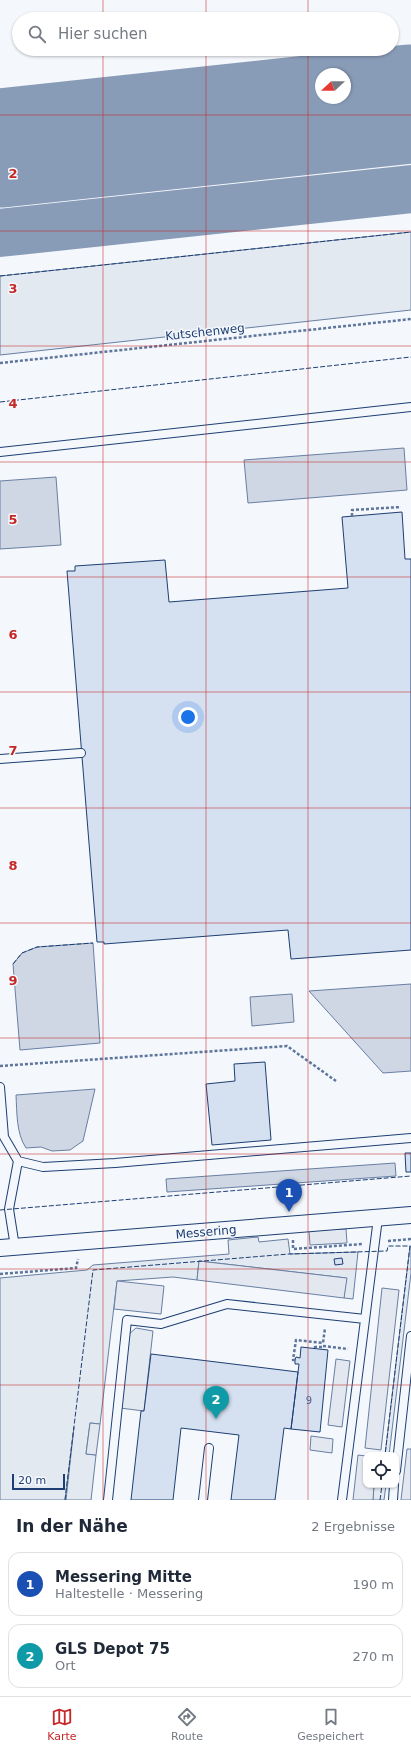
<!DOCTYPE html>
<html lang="de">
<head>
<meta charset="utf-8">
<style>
	body { margin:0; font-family:"DejaVu Sans",sans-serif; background:#f6f6f7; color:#1f2937 }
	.controls { position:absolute; right:12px; bottom:12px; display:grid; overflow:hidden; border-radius:8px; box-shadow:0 1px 3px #0004 }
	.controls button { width:36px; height:36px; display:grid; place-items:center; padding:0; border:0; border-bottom:1px solid #e0e1e3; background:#fff; color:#1f2937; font:20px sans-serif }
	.compass { position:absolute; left:315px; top:68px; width:36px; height:36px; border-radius:50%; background:#fff; box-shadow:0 1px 3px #0004; rotate:248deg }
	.scale { position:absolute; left:12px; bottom:10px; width:53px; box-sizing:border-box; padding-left:4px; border:2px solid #1d3f73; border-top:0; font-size:11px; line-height:14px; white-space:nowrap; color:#1d3f73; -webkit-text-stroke:3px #f4f7fb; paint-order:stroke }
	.you { position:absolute; left:188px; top:717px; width:14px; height:14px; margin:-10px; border:3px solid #fff; border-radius:50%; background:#1a73e8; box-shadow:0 0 0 6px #1a73e833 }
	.badge { display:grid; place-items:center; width:26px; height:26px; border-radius:50%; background:#c62828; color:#fff; font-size:13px; font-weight:700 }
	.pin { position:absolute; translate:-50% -33px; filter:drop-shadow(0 1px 2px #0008) }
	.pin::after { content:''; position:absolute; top:21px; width:14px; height:12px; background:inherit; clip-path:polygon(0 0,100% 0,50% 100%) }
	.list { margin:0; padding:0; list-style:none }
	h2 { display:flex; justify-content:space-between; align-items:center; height:52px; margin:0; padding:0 16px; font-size:17px }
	h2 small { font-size:13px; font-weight:400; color:#747a83 }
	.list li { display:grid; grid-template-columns:26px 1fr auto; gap:12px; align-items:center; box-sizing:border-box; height:64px; margin:0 8px 8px; padding:0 8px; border:1px solid #e0e1e3; border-radius:12px }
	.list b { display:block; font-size:15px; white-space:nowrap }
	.list p { margin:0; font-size:13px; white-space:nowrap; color:#747a83 }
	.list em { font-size:13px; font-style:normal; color:#747a83 }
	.icon { flex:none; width:22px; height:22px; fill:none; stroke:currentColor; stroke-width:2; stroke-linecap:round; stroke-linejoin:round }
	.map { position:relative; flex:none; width:411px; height:1500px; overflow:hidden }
	.search { position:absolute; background:#fff; box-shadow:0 1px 3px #0004; left:12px; right:12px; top:12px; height:44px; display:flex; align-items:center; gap:10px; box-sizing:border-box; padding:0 14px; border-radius:22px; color:#747a83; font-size:15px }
	.sheet { height:196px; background:#fff }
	nav { display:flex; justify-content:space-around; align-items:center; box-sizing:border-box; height:56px; border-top:1px solid #e0e1e3; background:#fff; font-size:11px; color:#747a83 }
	nav a { display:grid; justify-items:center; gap:2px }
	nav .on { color:#c62828 }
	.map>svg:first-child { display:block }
</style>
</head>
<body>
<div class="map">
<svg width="411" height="1500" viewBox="0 0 411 1500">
	<rect width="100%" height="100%" fill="#f4f7fb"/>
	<!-- green -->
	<path fill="#e3e9f0" stroke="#687fa3" d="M411 232V310L0 355V276Z
		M258 1237 259 1242 288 1239 290 1254 358 1252 353 1299 344 1298 346 1278 199 1261 197 1280 173 1277 117 1281 100 1424 90 1423 86 1454 96 1455 91 1500H66L74 1427 65 1500H0V1278L87 1270 93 1265 229 1254 228 1240Z
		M410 1246H411V1273L389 1455H385Z
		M136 1328 153 1331 144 1411 120 1408 129 1334Z
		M374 1485H386L384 1500H373Z"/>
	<!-- parking -->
	<path fill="#e3e8f0" stroke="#687fa3" d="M346 1229 347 1243 310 1245 309 1230Z
		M199 1261 347 1278 344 1298 197 1280Z
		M117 1281 164 1286 161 1314 114 1309Z
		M382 1288 399 1290 381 1450 365 1448Z
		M336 1359 350 1361 342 1427 328 1425Z
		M90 1423 100 1424 96 1455 86 1454Z
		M311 1436 333 1439 332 1453 310 1450Z
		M407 1449H411V1500H401Z
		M358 1455 366 1456V1485H374L373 1500H353Z"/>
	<!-- water -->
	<path fill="#cfd7e4" stroke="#687fa3" d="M404 448 407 490 248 503 244 460Z
		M56 477 61 545 0 549V481Z
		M93 943 100 1043 20 1050 13 964 22 953 37 947Z
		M411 984V1071L383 1073 309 991Z
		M292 994 294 1022 252 1026 250 997Z
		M95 1089 83 1141 70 1150 52 1151 41 1147 26 1148C16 1133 17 1112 16 1095Z
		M395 1163 396 1176 167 1192 166 1179Z"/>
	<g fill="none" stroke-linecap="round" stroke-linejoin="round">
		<!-- taxiway -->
		<path stroke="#889bb7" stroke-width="48" d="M0 233 411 189"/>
		<!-- runway -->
		<path stroke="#889bb7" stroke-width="119" d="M0 148 411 104"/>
	</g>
	<!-- building -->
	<path fill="#d5e0f0" stroke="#1d3f73" d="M402 512 405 559H411V950L291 959 288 930 104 944V942H97L67 571H75V566L165 560 169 602 348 588 342 517Z
		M265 1062 271 1140 212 1145 206 1084 235 1081 234 1064Z
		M405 1153H411V1172H406Z
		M342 1258 343 1264 335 1265 334 1259Z
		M301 1347 328 1350 320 1432 291 1429 299 1364H295V1360L296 1357 300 1358Z
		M151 1354 298 1372 291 1429 284 1428 275 1500H231L239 1435 181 1428 173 1500H131L141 1411H144Z"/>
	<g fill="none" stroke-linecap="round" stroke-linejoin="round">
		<defs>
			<path id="lane" d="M0 452 411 407
				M0 759 81 753
				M0 1087 4 1137 18 1161 43 1167 115 1163 411 1138
				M15 1247 9 1209 18 1161
				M396 1471 411 1336
				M108 1500 127 1320 161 1324 227 1304 365 1319
				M203 1500 209 1448
				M342 1500 378 1218
				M393 1500 394 1485"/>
			<path id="street" d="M0 1248 411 1215"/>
		</defs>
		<!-- lane casing -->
		<use href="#lane" stroke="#1d3f73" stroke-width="10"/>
		<!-- street casing -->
		<use href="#street" stroke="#1d3f73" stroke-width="18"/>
		<!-- path -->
		<path stroke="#5e769c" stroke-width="2.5" stroke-dasharray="3 2" stroke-linecap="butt" d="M0 363 411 319
			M352 516V510L401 507
			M0 1066 287 1046 336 1081
			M293 1240V1249L363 1244
			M388 1241 411 1239
			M0 1274 76 1268 78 1259
			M323 1346 348 1349
			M315 1348V1347H323V1346
			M295 1360H293L296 1340 323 1343 325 1328"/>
		<!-- lane -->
		<use href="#lane" stroke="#f4f7fb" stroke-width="8"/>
		<!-- street -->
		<use href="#street" stroke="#f4f7fb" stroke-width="16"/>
		<!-- fence -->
		<path stroke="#1d3f73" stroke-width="1" stroke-dasharray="5 2" stroke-linecap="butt" d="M0 276 411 232
			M0 402 411 357
			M13 964 22 953 37 947 93 943
			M0 1210 411 1176
			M65 1500 93 1270 289 1254 387 1251 388 1246H410L385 1455
			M380 1500 382 1485"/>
	</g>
	<!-- grid -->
	<path fill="none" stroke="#c62828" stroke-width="1" stroke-opacity="0.55" d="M103 0V19M206 0V19M308 0V19M103 49V1500M206 49V1500M308 49V1500M0 115H411M0 231H411M0 346H411M0 462H411M0 577H411M0 692H411M0 808H411M0 923H411M0 1038H411M0 1154H411M0 1269H411M0 1385H411"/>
	<g text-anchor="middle" stroke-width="3" stroke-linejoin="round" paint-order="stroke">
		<!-- number labels -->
		<g font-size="10" fill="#4b6792">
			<text x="309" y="1404">9</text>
		</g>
		<!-- street labels -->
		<g font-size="12" fill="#1d3f73" stroke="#f4f7fb">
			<text transform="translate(205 332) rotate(-6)" y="4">Kutschenweg</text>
			<text transform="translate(206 1232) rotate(-5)" y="4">Messering</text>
		</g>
	</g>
	<g font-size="13" text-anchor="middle" font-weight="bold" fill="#c62828" stroke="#f4f7fb" stroke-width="3" stroke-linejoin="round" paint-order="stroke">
		<text x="13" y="178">2</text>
		<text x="13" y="293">3</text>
		<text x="13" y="408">4</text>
		<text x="13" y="524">5</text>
		<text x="13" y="639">6</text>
		<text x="13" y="755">7</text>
		<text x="13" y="870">8</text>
		<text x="13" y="985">9</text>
	</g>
</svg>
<div class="controls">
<button><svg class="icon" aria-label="locate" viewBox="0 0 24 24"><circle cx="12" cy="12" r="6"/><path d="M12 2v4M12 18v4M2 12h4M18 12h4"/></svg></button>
</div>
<svg class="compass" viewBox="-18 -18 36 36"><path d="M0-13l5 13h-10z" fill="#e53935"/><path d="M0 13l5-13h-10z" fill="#747a83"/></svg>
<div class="scale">20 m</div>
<div class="you"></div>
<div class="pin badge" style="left:289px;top:1212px;background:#1a4fb4">1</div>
<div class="pin badge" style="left:216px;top:1419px;background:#0f9aa8">2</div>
<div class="search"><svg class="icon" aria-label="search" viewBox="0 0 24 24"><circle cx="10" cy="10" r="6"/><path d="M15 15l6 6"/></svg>Hier suchen</div>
</div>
<section class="sheet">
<h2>In der Nähe<small>2 Ergebnisse</small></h2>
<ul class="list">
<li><span class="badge" style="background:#1a4fb4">1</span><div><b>Messering Mitte</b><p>Haltestelle · Messering</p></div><em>190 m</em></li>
<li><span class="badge" style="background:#0f9aa8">2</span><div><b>GLS Depot 75</b><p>Ort</p></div><em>270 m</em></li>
</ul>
</section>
<nav>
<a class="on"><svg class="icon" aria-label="map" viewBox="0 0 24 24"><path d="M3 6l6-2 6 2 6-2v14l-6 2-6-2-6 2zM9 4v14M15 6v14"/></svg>Karte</a>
<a><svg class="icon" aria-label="directions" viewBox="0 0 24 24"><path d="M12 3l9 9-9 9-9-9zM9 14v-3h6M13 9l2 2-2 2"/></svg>Route</a>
<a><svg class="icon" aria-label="saved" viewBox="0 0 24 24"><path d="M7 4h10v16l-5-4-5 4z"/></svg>Gespeichert</a>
</nav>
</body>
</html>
